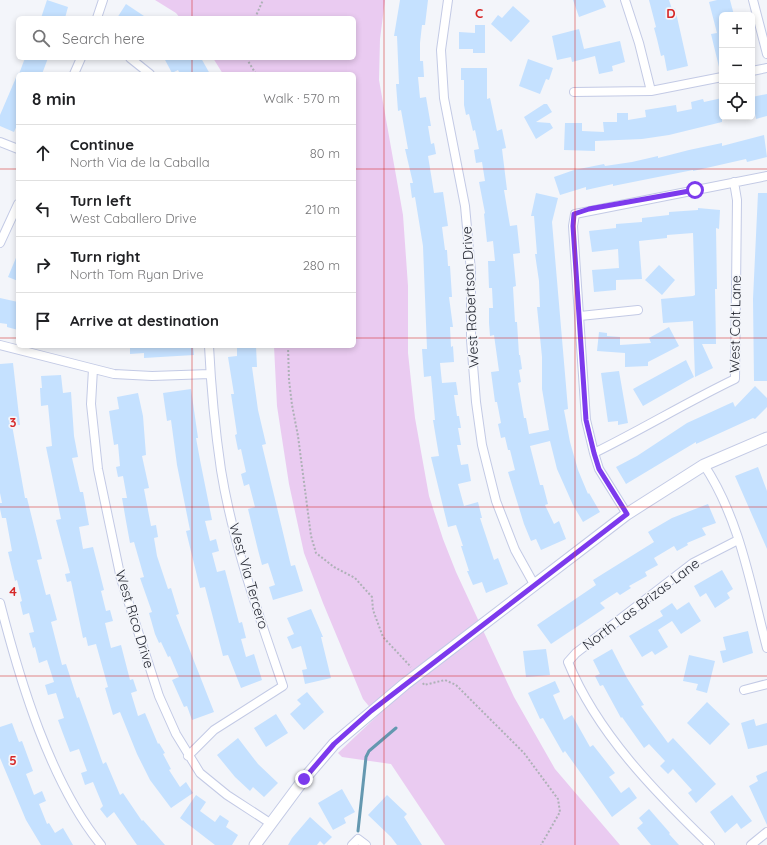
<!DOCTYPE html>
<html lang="en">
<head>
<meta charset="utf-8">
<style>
	body { margin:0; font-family:Quicksand,sans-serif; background:#f2f2f2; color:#202124 }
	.controls { position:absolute; right:12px; top:12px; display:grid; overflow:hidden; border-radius:6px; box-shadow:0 2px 6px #0003 }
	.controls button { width:36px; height:36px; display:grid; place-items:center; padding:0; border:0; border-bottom:1px solid #e0e0e0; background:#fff; color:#202124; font:20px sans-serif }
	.stop { position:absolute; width:12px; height:12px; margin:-9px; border:3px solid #7c3aed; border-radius:50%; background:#fff }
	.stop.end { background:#7c3aed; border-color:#fff; box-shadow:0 1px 4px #0008 }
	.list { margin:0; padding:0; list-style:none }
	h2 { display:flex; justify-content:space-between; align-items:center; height:52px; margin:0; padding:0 16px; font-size:17px }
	h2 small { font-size:13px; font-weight:400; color:#757577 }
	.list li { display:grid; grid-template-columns:26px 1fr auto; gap:12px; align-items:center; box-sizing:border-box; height:56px; padding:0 16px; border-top:1px solid #e0e0e0 }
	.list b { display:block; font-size:15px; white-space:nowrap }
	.list p { margin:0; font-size:13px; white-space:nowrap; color:#757577 }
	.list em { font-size:13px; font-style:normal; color:#757577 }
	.icon { flex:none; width:22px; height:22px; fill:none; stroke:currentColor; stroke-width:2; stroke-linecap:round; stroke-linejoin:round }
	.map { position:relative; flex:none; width:767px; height:845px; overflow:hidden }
	.search { position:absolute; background:#fff; box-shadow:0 2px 6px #0003; left:16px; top:16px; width:340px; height:44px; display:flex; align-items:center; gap:10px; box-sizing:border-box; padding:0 14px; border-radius:6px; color:#757577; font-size:15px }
	.panel { position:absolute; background:#fff; box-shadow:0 2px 6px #0003; left:16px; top:72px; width:340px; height:276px; border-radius:6px }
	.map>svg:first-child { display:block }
</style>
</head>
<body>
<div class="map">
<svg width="767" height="845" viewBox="0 0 767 845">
	<rect width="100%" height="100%" fill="#f3f5fa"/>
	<!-- green -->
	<path fill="#eacbf1" d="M155 0H385L380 39 379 80 403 215 408 286V353L415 418 429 496 443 539 456 572 514 697 555 769 620 845H445L391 764 342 757 338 753 377 716 363 699 323 603 304 553 289 484 277 406 274 346H354V74H223L213 58H354V18H180L176 13Z"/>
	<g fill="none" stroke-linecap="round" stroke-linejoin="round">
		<!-- stream -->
		<path stroke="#6498b0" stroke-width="3" d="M358 831 366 757 369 751 396 728"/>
	</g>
	<!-- building -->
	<path fill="#c5e1ff" d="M47 0 68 7 65 18H41Z
		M400 0H428L425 25H422L420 43V61H423L424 77H418L420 98 426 97 431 126H428L431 144 434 143 436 154 428 156 434 193 443 192 448 226 442 227 445 250H447L448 266H450L452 297H449L453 327H450L451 347 453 346 454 362 440 363 442 383 456 382 458 395H454L457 416H459L461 428H458L461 445H457L461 465 468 464 471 481 458 484 464 506 478 502 482 518H480L494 560 498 558 508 584 486 593 482 582 473 585 467 571H469L461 546H463L456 525 448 527 431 457 439 456 433 420H435L431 376 424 377 422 349H427L423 246 415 197 412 198 410 183H413L405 149H408L401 110 398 111 396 84H399L397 36H394Z
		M573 0H603L606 7 579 17Z
		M649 0H669L672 9 675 8 688 66 667 71 664 55 661 56 657 39 654 28 656 27Z
		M717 0H730L734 15H722V67H719L711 34 717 33 709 2Z
		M126 4 147 18H117Z
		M513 6 530 21 511 42 491 24 498 15 502 18Z
		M475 25H485V53H473V49H459V32L475 33Z
		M579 29 584 49 620 41 625 62 612 66 613 71 599 74 595 56 572 62 571 57 557 60 552 36Z
		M25 58H48L42 74H19Z
		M164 58H201L210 74H180L178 70 172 73Z
		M528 59 553 68 549 80 546 79 540 94 519 86Z
		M461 68H487V99L490 98 497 131 502 129 506 148 502 149 507 190H504L510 226 517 225 520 253 513 254 516 286 513 287 515 322H517L519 355H520L522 369 519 370 521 382 518 383 524 418H526L529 434 549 430 542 389V357L537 307H540L539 281 535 254H537L534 216H531L536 193 558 198 552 222 568 409 564 410 570 442 578 470 588 494 589 493 600 512 583 522 573 505 557 469 550 441 530 446 540 485H543L548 504 545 505 554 524 559 521 566 539 541 550 536 539 531 541 524 524 508 472 515 470 510 450H508L505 437 501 438 498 424 501 423 497 402H495L491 372 499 371 494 335 490 336 489 323V308H493L492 288H489L488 261H495L493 241 487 242 484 214 485 213 479 182 485 181 482 162 476 163 474 150 479 149 475 130 473 131 469 114 466 115 464 105V80H461Z
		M18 73V123L14 132 0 126V115Z
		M767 94V116L756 119 752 97Z
		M722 98V122L669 135 642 139 595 141V151L564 150 565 123H582V131L604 132 603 122H617V113H628V120L646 117 645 110 676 105 677 112 692 109 691 102 703 99 704 102Z
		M544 104H547L552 112 536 122 550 123 553 128 536 139 524 117Z
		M764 135 767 157 747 162 746 159 693 171V170L613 186V184L586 190V187L560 195 554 177 574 170 604 164 605 166 632 162 658 156V158L689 150 722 143V146Z
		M758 193H767V381H754L753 299Z
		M698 208 720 210 719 229 716 228 717 289H715L716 344H702L713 368 695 377 693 321 663 323 661 299 693 296 695 295 693 233 667 235V238L639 241 642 279 616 280V290L594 292 592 270 619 268 618 249 592 252 589 231 616 228V224L642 222V218L669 215V212L698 210Z
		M18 253V281L8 277Z
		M659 265 675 280 662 295 645 280Z
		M0 298 18 302V330L7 327V324L0 323Z
		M669 327 679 346 648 362V366L625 367V353L597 351 599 332 607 333V336L620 337V345L651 343 649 338Z
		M130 346H193L194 355 144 358V353L130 354Z
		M237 346H256L257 367H252L258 410 266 444 262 445 291 566 295 565 303 591 273 600 269 587 275 585 268 563 262 565 258 550 248 509 255 507 249 484 244 486 241 474 246 472 241 449 238 450 235 435 237 434 231 394H234L228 357 237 356Z
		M686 360 694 377 643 406 633 389Z
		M13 363 20 425H12L25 498H27L42 559 37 560 46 595 50 594 57 620 51 622 62 665 66 664 77 698 79 697 103 764 106 762 120 795 123 793 142 821 143 820 165 845H137L114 812 107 818 100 809 103 806 93 782 85 785 81 773 87 771 79 749 70 752 62 731 58 720 64 718 56 693 48 695 45 685 54 682 47 660 39 663 35 647 33 648 29 633 34 632 29 613 23 615 20 602 22 601 17 580 15 581 8 552 12 551 6 518H2L0 509V503H2L0 493V364Z
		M619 371 628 423 618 425V421L608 422 601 373Z
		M61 375 63 393 71 392 74 436 78 457 72 458 80 492H83L89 525 79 527 83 549 93 547 104 590 101 591 106 611 110 610 113 621 105 623 111 648 121 645 130 680 133 679 137 691 131 693 138 716 145 713 158 744 159 743 165 753 163 754 171 769 169 770 180 787 186 782 193 793 171 808 150 780 137 754 120 712 113 715 105 688 108 687 96 644 88 646 86 637 83 638 71 581 67 582 65 574 70 573 56 520 61 519 46 447 52 446 48 405 41 406 40 388H42L41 376Z
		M755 386 767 398V407L755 419 753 418 696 444V442L626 484 616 467 637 456 687 423 733 402 735 407Z
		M191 389 198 438H196L200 460 212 520 205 521 210 541 216 539 219 551 212 553 217 572 225 570 239 623 242 622 246 638 241 639 246 657 254 654 262 680 241 688 228 655 223 656 205 587 200 588 186 531 190 530 177 465 171 420 167 421 163 393Z
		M138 393 143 416 146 455 142 456 149 488 144 489 151 526 156 525 158 537 154 538 157 556 168 589 171 588 179 614 176 615 214 712 192 720 187 706 184 707 172 680 179 677 170 656 168 657 161 642 159 643 155 634 149 613 152 612 140 578 144 577 134 542 130 543 126 521 122 498H127L123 476 118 477 116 467 120 466 118 444 114 445 109 411 119 409 117 397Z
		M758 467 767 491V549L735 476Z
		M708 504 716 523 702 528 706 535 687 543 688 545 677 551 674 546 654 558 658 565 645 572 647 576 629 586 631 588 620 595 617 592 600 603 605 608 551 644 537 625 596 585 593 580 654 542 648 532 672 518Z
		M722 570 733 589 727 593 730 598 715 608 706 593 700 597 694 586Z
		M689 602 701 621 681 634 672 621 658 630 668 647 655 655 652 651 642 657 629 636 663 616 660 611 672 603 677 610Z
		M311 609 323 637H321L331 678 305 684 302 670 307 669 301 646 292 649 287 637 294 634 287 618Z
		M748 631 753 653 723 663 720 651 726 650 723 637Z
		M546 649 550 675 526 677 523 651Z
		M612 649 627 678 644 705 641 706 668 743 673 738 716 784 696 803 688 793 692 790 673 769 668 774 660 766 665 761 649 744 644 748 622 717 621 718 603 685 600 686 595 676 600 674 593 660Z
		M689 655 715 661 707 693 696 690 698 684 683 681Z
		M555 681 560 692 553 695 564 720 572 715 590 747 593 745 615 773 609 777 621 793 629 787 637 798 612 817 565 751 563 753 543 718 540 719 528 693Z
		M307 692 324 712 304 730 290 714 301 704 297 700Z
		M707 702 730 724 710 745 687 723Z
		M276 714 288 733 266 747 254 728Z
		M754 719 756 726 767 723V745L748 749 741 723Z
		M12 723 19 742 22 741 33 771 26 774 34 795 42 791 46 801 39 804 47 824 49 823 55 833 63 828 73 845H41L26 820 0 758V727Z
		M238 738 258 764 278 783 264 797 253 787 250 791 235 777 217 755Z
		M767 771V825L749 786 758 781 756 776Z
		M342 789 355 812 344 818 346 823 333 830 318 803Z
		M196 795 206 802 200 811 215 822 220 815 229 821 226 827 238 835 232 845H215L180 818Z
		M387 795 407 814 404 817 422 845H397L391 837 368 815Z
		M732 795 752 821 741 829 737 823 725 833 710 812Z
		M649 809 670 833 669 834 679 845H651L637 828 643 823 639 818Z
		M310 817 332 837 324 845 320 841 317 845H288L292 838Z"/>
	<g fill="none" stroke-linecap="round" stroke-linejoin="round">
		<defs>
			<path id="street" d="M448 0 441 50 444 98 465 206 471 271V340L476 402 482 445 496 501 515 550 535 586
				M625 0 639 43 651 91
				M753 0 767 54
				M97 18 103 0
				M130 58 150 74
				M752 71 767 68
				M74 74 81 58
				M574 92 651 91 722 77
				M0 142 18 149
				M0 243 18 204
				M580 316 638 310
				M0 345 114 374 152 376 210 374
				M93 369 91 404 98 469 121 579 159 696 176 734 200 773 227 795 270 823
				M594 453C641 430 687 402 735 379L737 200 734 182
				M704 465C740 519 751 587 767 648
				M627 514 599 469 594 453 586 420 573 226 575 214 767 176
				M0 603C20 681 50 782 101 845
				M744 690 767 684
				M188 756 214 730 283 686C259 616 233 544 221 470 215 429 211 387 209 346
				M352 845 358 839 366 845
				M710 845C655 792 597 733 568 662L576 653 693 563 738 540
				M751 845 767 832"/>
			<path id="secondary" d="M255 845 304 779 334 744 405 684 627 514 704 465 767 438"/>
		</defs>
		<!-- street casing -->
		<use href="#street" stroke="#c3cae5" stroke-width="10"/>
		<!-- secondary casing -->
		<use href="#secondary" stroke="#c3cae5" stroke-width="13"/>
		<!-- path -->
		<path stroke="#aeb1b7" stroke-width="2" stroke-dasharray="2 2" stroke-linecap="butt" d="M255 18 263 0
			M248 58V61L256 74
			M288 346 289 380 292 405 298 436 311 536 316 553 334 567 355 578 372 597 373 610 383 637 411 667
			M423 683 424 685 445 680 456 685 524 753 558 799 560 812 541 845"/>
		<!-- street -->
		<use href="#street" stroke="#fff" stroke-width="8"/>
		<!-- secondary -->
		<use href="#secondary" stroke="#fff" stroke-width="11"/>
	</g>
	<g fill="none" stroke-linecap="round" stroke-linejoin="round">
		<!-- route -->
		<path stroke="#7c3aed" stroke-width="5" d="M304 779 334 744 371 711 627 514 599 469 594 453 586 420 573 226 574 214 589 209 695 190"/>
	</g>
	<!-- grid -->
	<path fill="none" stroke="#d62828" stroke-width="1" stroke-opacity="0.55" d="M192 0V18M384 0V845M575 0V845M192 58V74M0 169H18M354 169H767M0 338H18M354 338H767M192 346V845M0 507H767M0 676H767"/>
	<g text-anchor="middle" stroke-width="3.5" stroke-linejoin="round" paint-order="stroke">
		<!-- street labels -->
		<g font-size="14" fill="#262933" stroke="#f3f5fa">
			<text transform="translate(470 297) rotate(-93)" y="5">West Robertson Drive</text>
			<text transform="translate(735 324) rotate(-89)" y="5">West Colt Lane</text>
			<text transform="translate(249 576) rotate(74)" y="5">West Via Tercero</text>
			<text transform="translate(641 604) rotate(-37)" y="5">North Las Brizas Lane</text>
			<text transform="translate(135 619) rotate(73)" y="5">West Rico Drive</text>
		</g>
	</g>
	<g font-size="13" text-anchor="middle" font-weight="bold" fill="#d62828" stroke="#f3f5fa" stroke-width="3.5" stroke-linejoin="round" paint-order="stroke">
		<text x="479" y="18">C</text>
		<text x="671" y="18">D</text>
		<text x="13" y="427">3</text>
		<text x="13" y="596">4</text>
		<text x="13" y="765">5</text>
	</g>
</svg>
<div class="controls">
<button>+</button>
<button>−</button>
<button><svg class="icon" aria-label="locate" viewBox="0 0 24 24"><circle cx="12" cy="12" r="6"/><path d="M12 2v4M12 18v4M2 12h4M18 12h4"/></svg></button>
</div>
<div class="stop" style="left:695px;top:190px"></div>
<div class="stop end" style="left:304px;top:779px"></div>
<div class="search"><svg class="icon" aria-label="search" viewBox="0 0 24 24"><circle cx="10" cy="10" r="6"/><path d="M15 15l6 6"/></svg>Search here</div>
<section class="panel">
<h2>8 min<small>Walk · 570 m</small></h2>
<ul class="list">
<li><svg class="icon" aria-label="ahead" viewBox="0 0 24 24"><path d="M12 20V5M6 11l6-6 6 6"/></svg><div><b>Continue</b><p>North Via de la Caballa</p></div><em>80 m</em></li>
<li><svg class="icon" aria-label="left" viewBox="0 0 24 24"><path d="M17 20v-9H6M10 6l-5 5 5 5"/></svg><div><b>Turn left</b><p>West Caballero Drive</p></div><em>210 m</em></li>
<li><svg class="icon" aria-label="right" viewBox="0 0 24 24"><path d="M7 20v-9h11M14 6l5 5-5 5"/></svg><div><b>Turn right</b><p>North Tom Ryan Drive</p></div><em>280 m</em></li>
<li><svg class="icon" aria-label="arrive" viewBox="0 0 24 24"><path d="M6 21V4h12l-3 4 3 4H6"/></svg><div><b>Arrive at destination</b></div></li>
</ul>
</section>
</div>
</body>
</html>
